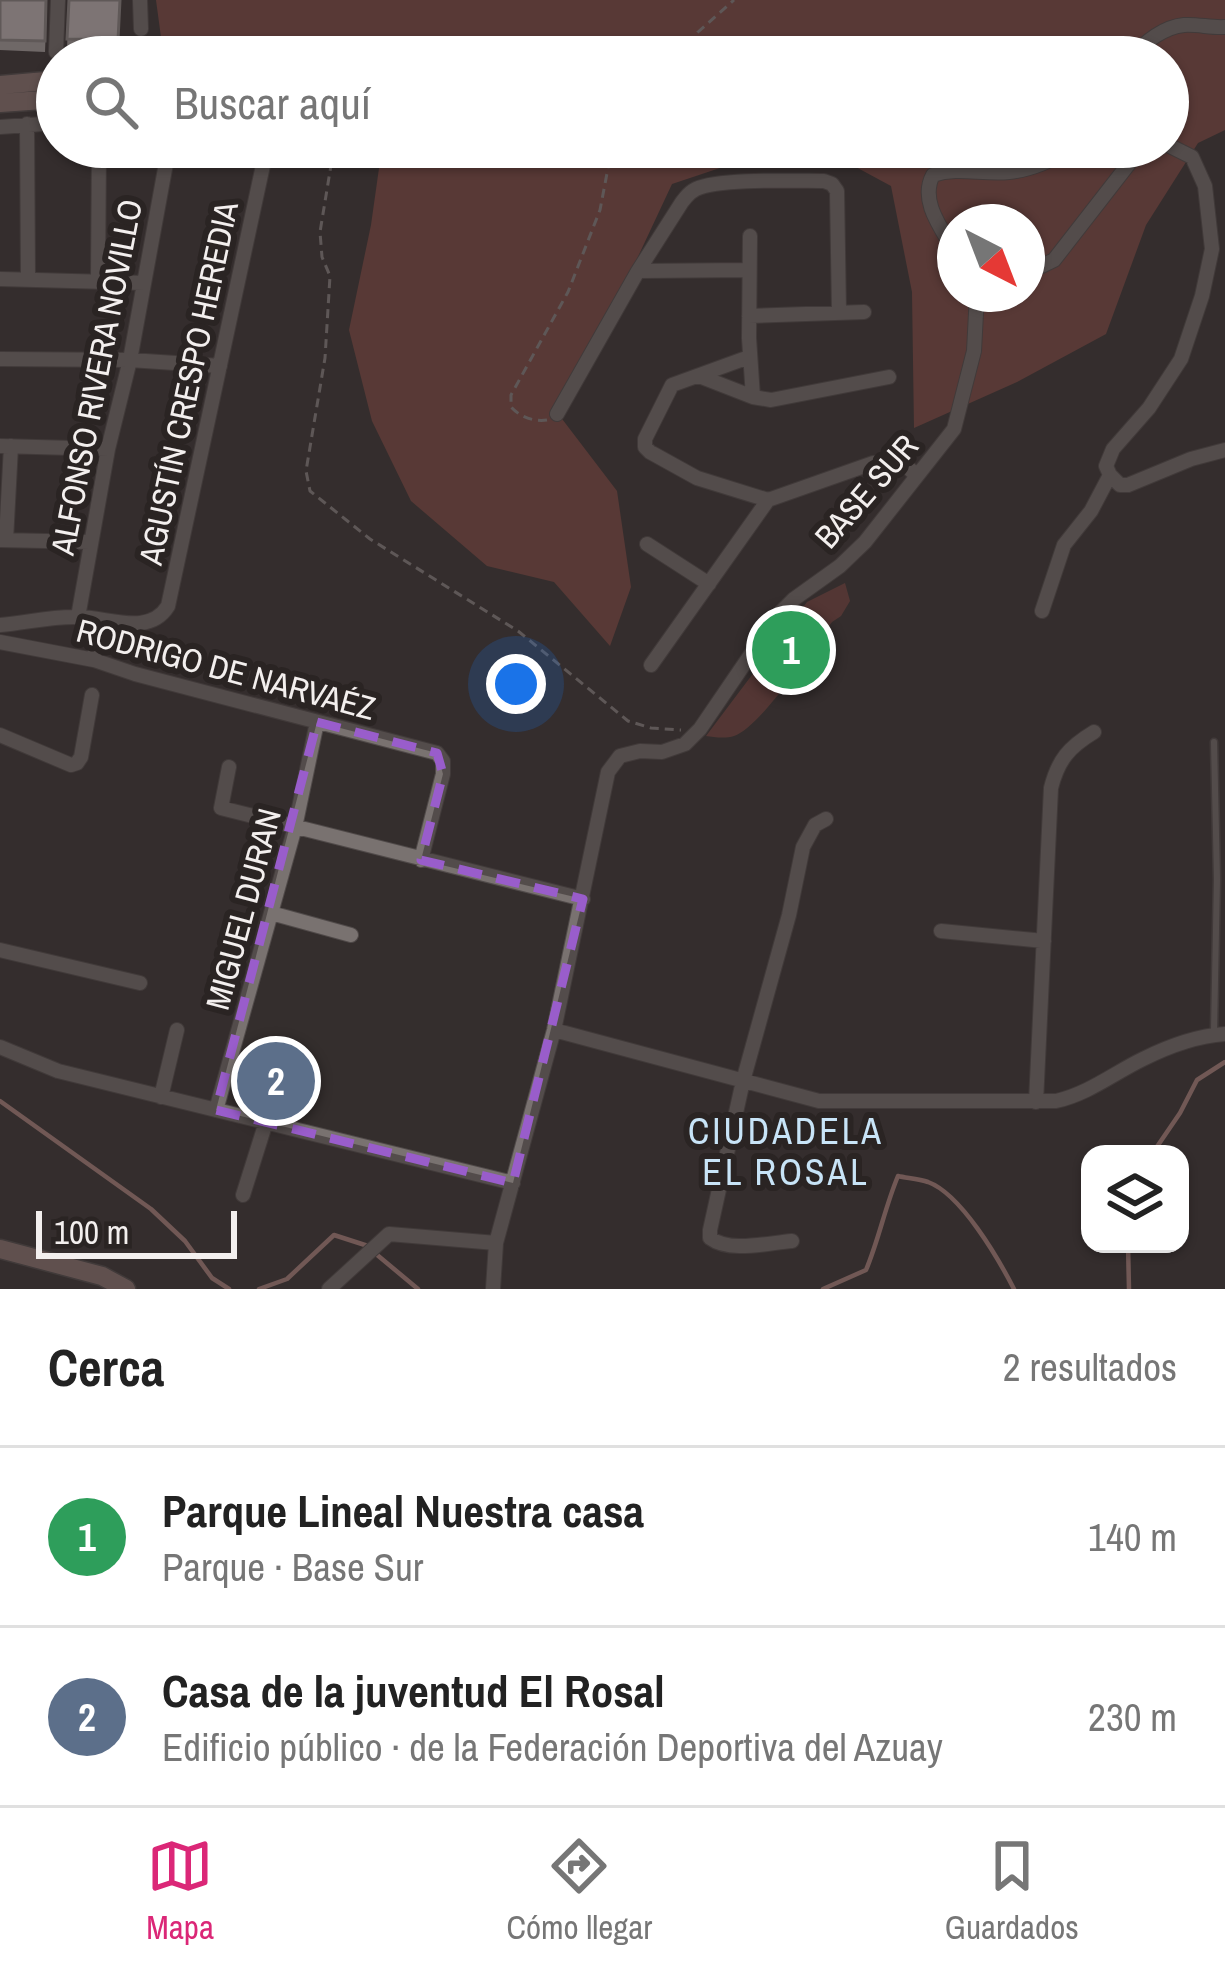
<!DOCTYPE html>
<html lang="es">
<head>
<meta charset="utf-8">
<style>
	body { margin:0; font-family:"Archivo Narrow",sans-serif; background:#f6f6f6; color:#222 }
	.controls { position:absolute; right:36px; bottom:36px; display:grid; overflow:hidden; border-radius:24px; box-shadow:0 3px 9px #0004 }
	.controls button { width:108px; height:108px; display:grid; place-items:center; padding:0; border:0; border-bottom:3px solid #e0e0e0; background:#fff; color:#222; font:60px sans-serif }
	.compass { position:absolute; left:937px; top:204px; width:108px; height:108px; border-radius:50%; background:#fff; box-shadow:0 3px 9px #0004; rotate:138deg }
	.scale { position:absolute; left:36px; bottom:30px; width:201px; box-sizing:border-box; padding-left:12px; border:6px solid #f3efee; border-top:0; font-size:33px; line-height:42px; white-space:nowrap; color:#f3efee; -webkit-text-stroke:9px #2a2423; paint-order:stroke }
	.you { position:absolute; left:516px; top:684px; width:42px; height:42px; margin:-30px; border:9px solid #fff; border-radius:50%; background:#1a73e8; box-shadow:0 0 0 18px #1a73e833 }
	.badge { display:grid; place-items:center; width:78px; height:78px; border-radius:50%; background:#db2777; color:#fff; font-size:39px; font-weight:700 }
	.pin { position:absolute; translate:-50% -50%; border:6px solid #fff; box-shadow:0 3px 12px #0006 }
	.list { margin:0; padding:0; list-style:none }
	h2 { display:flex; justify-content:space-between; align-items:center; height:156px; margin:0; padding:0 48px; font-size:51px }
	h2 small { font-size:39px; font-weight:400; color:#767676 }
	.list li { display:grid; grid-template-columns:78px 1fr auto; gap:36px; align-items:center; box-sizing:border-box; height:180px; padding:0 48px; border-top:3px solid #e0e0e0 }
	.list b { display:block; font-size:45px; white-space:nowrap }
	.list p { margin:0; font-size:39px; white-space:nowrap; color:#767676 }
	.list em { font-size:39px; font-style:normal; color:#767676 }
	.icon { flex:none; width:66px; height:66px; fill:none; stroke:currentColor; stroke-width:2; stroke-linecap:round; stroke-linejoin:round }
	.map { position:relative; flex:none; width:1225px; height:1289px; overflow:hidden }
	.search { position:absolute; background:#fff; box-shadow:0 3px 9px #0004; left:36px; right:36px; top:36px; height:132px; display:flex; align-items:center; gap:30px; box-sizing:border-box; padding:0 42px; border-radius:66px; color:#767676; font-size:45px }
	.sheet { height:516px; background:#fff }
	nav { display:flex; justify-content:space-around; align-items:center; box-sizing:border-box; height:168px; border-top:3px solid #e0e0e0; background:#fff; font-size:33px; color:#767676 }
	nav a { display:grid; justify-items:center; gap:6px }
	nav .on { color:#db2777 }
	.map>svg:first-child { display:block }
</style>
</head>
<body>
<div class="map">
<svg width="1225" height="1289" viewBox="0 0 1225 1289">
	<rect width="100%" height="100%" fill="#342e2d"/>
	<!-- green -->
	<path fill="#79423c" d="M845 583 850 601 841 616 832 622C814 646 760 728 734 736 725 739 714 737 706 736L807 602Z"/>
	<!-- forest -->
	<path fill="#844740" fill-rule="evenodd" d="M156 0H1225V130L1198 143 1146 225 1106 334 1017 382 914 428 912 292 891 186 854 166 771 151 672 184 621 293 556 411 617 491 631 587 610 646 554 582 487 566 411 501 372 421 349 330 371 225 382 147H1168V57H187L163 52ZM955 222H1027V294H955Z"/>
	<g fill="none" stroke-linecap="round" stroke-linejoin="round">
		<!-- stream -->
		<path stroke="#ba8c86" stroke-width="4.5" d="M0 1101 151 1209 185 1241 212 1278 229 1289
			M1152 1154 1180 1113 1197 1080 1225 1062
			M1128 1244 1129 1289
			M376 1254 418 1289
			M259 1289 287 1279 334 1235 368 1246
			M823 1289 866 1270C879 1239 885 1207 898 1176 907 1178 919 1179 928 1182 961 1194 998 1258 1014 1289"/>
		<defs>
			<path id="lane" d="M1214 1031 1217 879 1214 742"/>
			<path id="street" d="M140 0 141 29
				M56 52 58 0
				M1134 57C1144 41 1165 27 1184 25 1198 24 1211 28 1225 27
				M27 124 28 278
				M0 127 57 123
				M1168 145 1192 157 1205 186 1212 249 1202 296 1181 359 1149 408 1113 449 1106 466 1110 475 1120 485H1128L1191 459 1225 450
				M750 236 749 338 753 397
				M955 252C942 229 919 201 933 175 958 166 983 175 1009 172 1029 170 1056 160 1071 147
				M638 271 748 270
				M1027 273 1054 260 1131 161 1161 147
				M0 279 144 283
				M98 280 99 147
				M749 316 864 312
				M749 357 672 385 645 439V447L650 452 697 478 768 500 873 463H903L916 475
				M0 359 130 360 220 366
				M699 376 753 397 771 400 889 377
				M557 414 638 271 682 202C688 195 688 193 696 189 719 178 796 181 824 181L832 184 837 191 839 312
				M0 446 108 449
				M0 540 90 542
				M6 540 11 446
				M647 544 709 584
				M1042 611 1064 545 1091 511 1110 475
				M78 617 108 449 130 360 169 147
				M0 625C25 623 52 616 78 617 108 617 149 637 168 606L265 156 264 147
				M0 642 94 660 135 674 437 753 443 761V774L421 860
				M94 660 98 620
				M651 665 768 500
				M0 735 71 765 77 763 81 757 92 695
				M229 767 221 808 583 899
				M271 913 351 935
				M941 931 1044 941
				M0 950 140 983
				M554 1030 819 1101H1056C1088 1094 1114 1073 1143 1059 1169 1046 1196 1036 1225 1034
				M0 1047 58 1071 513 1183
				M161 1097 177 1030
				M1036 1102 1051 788C1058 760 1069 747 1094 732
				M216 1110 295 827 317 722
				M243 1195 266 1122
				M792 1241C767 1243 730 1253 710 1238V1230L743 1081 789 915 803 847 815 825 826 819
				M329 1289 389 1234 496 1243
				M493 1289 496 1243 554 1030 608 772 620 756 640 751 662 752 685 744 700 729 777 616 794 599 840 566 865 542 954 429 974 351 977 294"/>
			<path id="secondary" d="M0 85 57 80
				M0 103 57 99
				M0 1249 102 1276 126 1289"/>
		</defs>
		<!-- lane casing -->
		<use href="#lane" stroke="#504a49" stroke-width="9"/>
		<!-- street casing -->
		<use href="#street" stroke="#504a49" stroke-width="16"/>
		<!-- secondary casing -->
		<use href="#secondary" stroke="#504a49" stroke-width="21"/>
		<!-- path -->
		<path stroke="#908a89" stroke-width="3" stroke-dasharray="9 6" stroke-linecap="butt" d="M680 57 698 32 734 0
			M334 147 320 232 322 257 330 276 325 358 306 471 310 491 370 539 518 631 628 721 651 728 681 730
			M547 420C534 422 520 417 511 407V395L568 292 600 210 612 147"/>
		<!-- lane -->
		<use href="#lane" stroke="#797270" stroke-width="6"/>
		<!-- street -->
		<use href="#street" stroke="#797270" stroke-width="14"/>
		<!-- secondary -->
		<use href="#secondary" stroke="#967b77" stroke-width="18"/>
	</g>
	<!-- wall -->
	<path fill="#b6afae" d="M0 0H47L45 52 0 50Z
		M69 0H120L118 50 67 49Z"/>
	<!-- building -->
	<path fill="#d4cbca" stroke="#948e8d" stroke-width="3" d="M0 0H46L45 41 0 40Z
		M69 0H120L118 40 67 39Z"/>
	<!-- marked area -->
	<path d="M0 0H1225V1289H0ZM317 722 437 753 443 774 421 860 583 899 513 1183 216 1110Z" fill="#342e2d" fill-opacity=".55" fill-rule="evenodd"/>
	<path fill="none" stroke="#995dcb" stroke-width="9" stroke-dasharray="24 15" stroke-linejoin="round" d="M317 722 437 753 443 774 421 860 583 899 513 1183 216 1110Z"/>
	<g text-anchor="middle" stroke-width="12" stroke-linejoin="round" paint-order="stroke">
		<!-- street labels -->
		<g font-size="33" fill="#f3efee" stroke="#2a2423">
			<text transform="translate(96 377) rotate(-79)" y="12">ALFONSO RIVERA NOVILLO</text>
			<text transform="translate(188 383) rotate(-78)" y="12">AGUSTÍN CRESPO HEREDIA</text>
			<text transform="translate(866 491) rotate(-49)" y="12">BASE SUR</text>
			<text transform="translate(226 669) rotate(15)" y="12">RODRIGO DE NARVAÉZ</text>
			<text transform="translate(243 909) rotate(-75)" y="12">MIGUEL DURAN</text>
		</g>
		<!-- neighbourhood labels -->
		<g font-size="36" letter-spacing="3" fill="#c8e4f7" stroke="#2a2423">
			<text x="786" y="1144">CIUDADELA<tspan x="786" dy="41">EL ROSAL</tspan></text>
		</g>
	</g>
</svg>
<div class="controls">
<button><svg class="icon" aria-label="layers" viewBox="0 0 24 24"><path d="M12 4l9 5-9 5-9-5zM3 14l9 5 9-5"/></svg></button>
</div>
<svg class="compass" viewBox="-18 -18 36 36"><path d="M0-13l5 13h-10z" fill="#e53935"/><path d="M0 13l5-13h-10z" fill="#767676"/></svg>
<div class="scale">100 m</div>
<div class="you"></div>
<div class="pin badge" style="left:791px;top:650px;background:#2e9e5b">1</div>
<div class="pin badge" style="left:276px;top:1081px;background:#5c6f8a">2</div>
<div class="search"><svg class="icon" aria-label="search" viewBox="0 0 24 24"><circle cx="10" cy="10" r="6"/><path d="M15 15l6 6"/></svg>Buscar aquí</div>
</div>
<section class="sheet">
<h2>Cerca<small>2 resultados</small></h2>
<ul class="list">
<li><span class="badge" style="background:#2e9e5b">1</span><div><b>Parque Lineal Nuestra casa</b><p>Parque · Base Sur</p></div><em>140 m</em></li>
<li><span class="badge" style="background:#5c6f8a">2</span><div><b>Casa de la juventud El Rosal</b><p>Edificio público · de la Federación Deportiva del Azuay</p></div><em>230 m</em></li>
</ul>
</section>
<nav>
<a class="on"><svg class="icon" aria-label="map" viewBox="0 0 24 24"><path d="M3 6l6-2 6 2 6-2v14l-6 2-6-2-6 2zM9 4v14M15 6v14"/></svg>Mapa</a>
<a><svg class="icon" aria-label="directions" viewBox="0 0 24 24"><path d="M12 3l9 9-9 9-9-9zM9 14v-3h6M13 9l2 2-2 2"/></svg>Cómo llegar</a>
<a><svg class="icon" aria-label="saved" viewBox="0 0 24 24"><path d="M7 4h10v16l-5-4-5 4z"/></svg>Guardados</a>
</nav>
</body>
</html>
